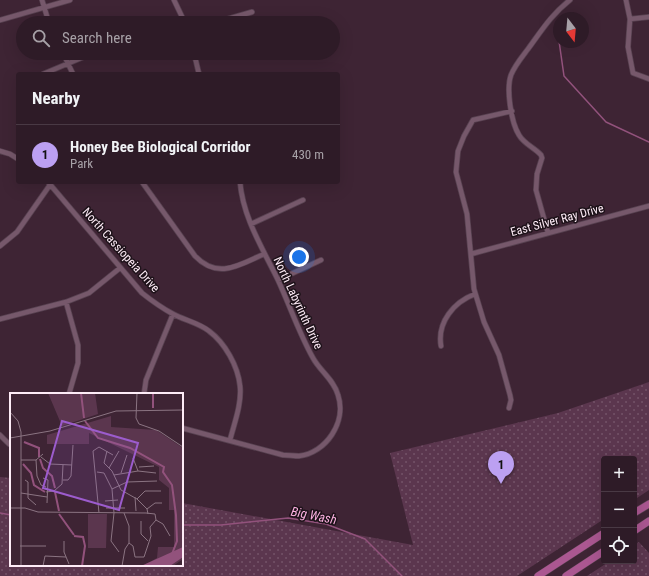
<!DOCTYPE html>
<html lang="en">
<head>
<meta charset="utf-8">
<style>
	body { margin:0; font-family:"Roboto Condensed",sans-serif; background:#36242f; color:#f1f3f6 }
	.controls { position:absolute; right:12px; bottom:12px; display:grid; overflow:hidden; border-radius:4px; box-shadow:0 4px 16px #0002 }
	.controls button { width:36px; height:36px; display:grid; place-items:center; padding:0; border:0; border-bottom:1px solid #493944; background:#2e1b27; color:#f1f3f6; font:20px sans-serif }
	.compass { position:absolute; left:553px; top:12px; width:36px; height:36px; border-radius:50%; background:#2e1b27; box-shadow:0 4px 16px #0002; rotate:164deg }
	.you { position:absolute; left:299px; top:257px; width:14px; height:14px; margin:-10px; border:3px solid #fff; border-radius:50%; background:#1a73e8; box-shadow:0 0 0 6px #1a73e833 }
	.badge { display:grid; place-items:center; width:26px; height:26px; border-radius:50%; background:#bca0f2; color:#111; font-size:13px; font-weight:700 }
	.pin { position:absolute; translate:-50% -33px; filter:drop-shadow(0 1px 2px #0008) }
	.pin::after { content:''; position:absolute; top:21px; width:14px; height:12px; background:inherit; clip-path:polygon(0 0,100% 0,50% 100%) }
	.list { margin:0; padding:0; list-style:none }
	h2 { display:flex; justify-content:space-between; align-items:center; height:52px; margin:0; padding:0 16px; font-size:17px }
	h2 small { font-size:13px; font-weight:400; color:#a7a1a7 }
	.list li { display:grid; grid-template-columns:26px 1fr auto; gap:12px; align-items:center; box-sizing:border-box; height:60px; padding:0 16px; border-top:1px solid #493944 }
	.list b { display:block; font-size:15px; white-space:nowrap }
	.list p { margin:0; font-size:13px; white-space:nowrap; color:#a7a1a7 }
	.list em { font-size:13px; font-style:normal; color:#a7a1a7 }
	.icon { flex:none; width:22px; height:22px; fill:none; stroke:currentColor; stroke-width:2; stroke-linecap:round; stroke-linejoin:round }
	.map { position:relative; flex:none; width:649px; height:576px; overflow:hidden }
	.search { position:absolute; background:#2e1b27; box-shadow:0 4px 16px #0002; left:16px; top:16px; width:324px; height:44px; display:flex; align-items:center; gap:10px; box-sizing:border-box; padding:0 14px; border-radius:22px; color:#a7a1a7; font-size:15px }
	.panel { position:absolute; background:#2e1b27; box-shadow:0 4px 16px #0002; left:16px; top:72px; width:324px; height:112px; border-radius:4px }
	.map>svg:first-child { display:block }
</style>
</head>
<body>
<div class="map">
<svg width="649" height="576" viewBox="0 0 649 576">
	<defs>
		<pattern id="park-dots" width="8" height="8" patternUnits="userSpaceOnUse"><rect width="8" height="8" fill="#5b364e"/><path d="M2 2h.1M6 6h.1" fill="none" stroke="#745368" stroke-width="1.8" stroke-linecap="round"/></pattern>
	</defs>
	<rect width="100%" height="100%" fill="#3e2434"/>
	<!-- park -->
	<path fill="url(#park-dots)" d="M649 382V490L634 500V459H604V519L517 576H0V477L11 478V565H182V503L413 545 390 453 558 413Z
		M639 542 649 553V576H587L610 561H634V545Z"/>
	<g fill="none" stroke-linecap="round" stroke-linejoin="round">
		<!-- stream -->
		<path stroke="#92527c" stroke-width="1.5" d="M557 27 564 76 606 122 649 142
			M0 513 11 515
			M182 525H221L288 518 326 524 365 539 402 576"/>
		<defs>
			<path id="street" d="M42 0 49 23
				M174 0 185 23
				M626 0 630 19 628 47 633 73 649 79
				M630 19 649 17
				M0 20 70 0
				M214 23 252 12
				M63 53 73 74
				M194 53 199 74
				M43 74 93 53
				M0 151 10 154 18 159
				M48 182 142 293C152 301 162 308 173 314 184 320 199 323 209 331 225 343 238 366 240 386 242 404 234 424 230 440
				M142 182 195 256C218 280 239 265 264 254
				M251 224 303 200
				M548 233 536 190 537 174 542 158 541 155C535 148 524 144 519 135 511 122 506 89 511 75 515 65 522 57 528 49 542 30 551 15 570 0
				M0 246 17 232 52 182
				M471 254 649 206
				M278 280 321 260
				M66 302 78 345V363L69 394
				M0 319 66 302 89 293 120 268
				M441 346C437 322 454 302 475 294
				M144 394 146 380 173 314
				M509 408 511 400 510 395 499 355 484 322 474 289 467 214 456 172 458 151 464 136 473 120 512 111
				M182 428 283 455C288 455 294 456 299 456 326 453 347 422 338 395 334 380 320 371 313 358 299 333 290 306 278 280 263 249 243 218 240 182
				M0 435 9 444"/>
			<path id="primary" d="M634 513 649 504
				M634 531 649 521
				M538 576 604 533
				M566 576 604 551"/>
		</defs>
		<!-- street casing -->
		<use href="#street" stroke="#584251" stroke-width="6"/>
		<!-- primary casing -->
		<use href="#primary" stroke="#584251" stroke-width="8"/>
		<!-- street -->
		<use href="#street" stroke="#76586b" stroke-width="4.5"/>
		<!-- primary -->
		<use href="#primary" stroke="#ab5791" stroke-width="7"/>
	</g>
	<g text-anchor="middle" stroke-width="3" stroke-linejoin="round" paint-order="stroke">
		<!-- street labels -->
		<g font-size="12" fill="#feecf7" stroke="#1d1219">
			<text transform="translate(557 220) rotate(-15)" y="4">East Silver Ray Drive</text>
			<text transform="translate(121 250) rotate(48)" y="4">North Cassiopeia Drive</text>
			<text transform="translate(298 303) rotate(65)" y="4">North Labyrinth Drive</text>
		</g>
		<!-- water labels -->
		<g font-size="13" font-style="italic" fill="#fab0df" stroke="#1d1219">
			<text transform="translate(314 515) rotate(11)" y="5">Big Wash</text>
		</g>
	</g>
	<!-- overview -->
	<g transform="translate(10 393)">
		<rect width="173" height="173" fill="#3e2434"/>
		<path d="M38 0H85L88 21 52 33ZM101 23V34L146 37 173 55V166L163 173H133L147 165 148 154H164V117H159V95L149 87V74L79 40V51H37V42ZM78 121H97L96 155H78Z" fill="#5b364e"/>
		<path d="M173 154V164L160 173H131Z" fill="#92527c"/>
		<path fill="none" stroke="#92527c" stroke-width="2" d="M71 0 74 25M143 15V0M75 28 88 45 120 55 154 74 153 79 162 92 166 122 167 148 162 161M14 49 29 55V64M30 66 33 75 42 83 45 95M13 71 21 80 24 92 35 99M45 99 49 118M49 121 64 142M64 143 73 144 75 153 72 173"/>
		<path fill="none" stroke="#8b7482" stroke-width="1" d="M127 0 126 25 129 31 149 38 173 54M0 19 8 28 11 39V173M0 45 40 38 106 18 173 17M97 58 94 70 102 78 111 97 127 106 137 116 138 121M31 64 40 71 62 72M11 67H26L33 61M26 67 27 83 31 92 36 94M129 74 144 73M99 75 109 58M128 78 146 80M87 79 94 80 102 96 117 89 147 88M111 80 117 62M104 82 128 78 123 65M33 85 38 87 37 110M15 87 18 89V105L26 112M53 87H58L61 83 63 52M102 96 104 120 101 148 109 159M36 99 44 98 52 91 53 72M11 100 37 104M125 104 126 118M127 106 135 98H151M95 108 108 107M0 115H15L28 119 136 120 145 121 146 127M96 115H115M137 116 145 110H152M89 120 83 58 89 54 103 62M146 127 153 131 160 143M131 128V141L138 148M54 148V159L59 171M119 150 123 153 125 164H134L141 143 140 134 146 127M10 153H36M33 173 35 163 56 164M112 173 115 156 119 150V133L114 120"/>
		<path fill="#9c5ccd" fill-opacity="0.15" stroke="#9c5ccd" stroke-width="2" d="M52 28 128 50 109 117 33 95Z"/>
		<rect width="173" height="173" fill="none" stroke="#feecf7" stroke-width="2"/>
	</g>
</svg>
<div class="controls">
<button>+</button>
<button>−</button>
<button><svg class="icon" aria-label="locate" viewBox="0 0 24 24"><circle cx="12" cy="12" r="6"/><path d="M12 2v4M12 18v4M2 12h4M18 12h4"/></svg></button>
</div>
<svg class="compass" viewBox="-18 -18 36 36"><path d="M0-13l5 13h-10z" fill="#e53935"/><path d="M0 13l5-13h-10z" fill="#a7a1a7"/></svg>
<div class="you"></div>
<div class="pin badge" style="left:501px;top:484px">1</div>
<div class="search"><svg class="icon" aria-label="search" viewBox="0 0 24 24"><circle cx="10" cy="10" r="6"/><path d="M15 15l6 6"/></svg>Search here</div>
<section class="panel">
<h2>Nearby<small></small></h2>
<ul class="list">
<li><span class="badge">1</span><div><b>Honey Bee Biological Corridor</b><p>Park</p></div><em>430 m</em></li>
</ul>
</section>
</div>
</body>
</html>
